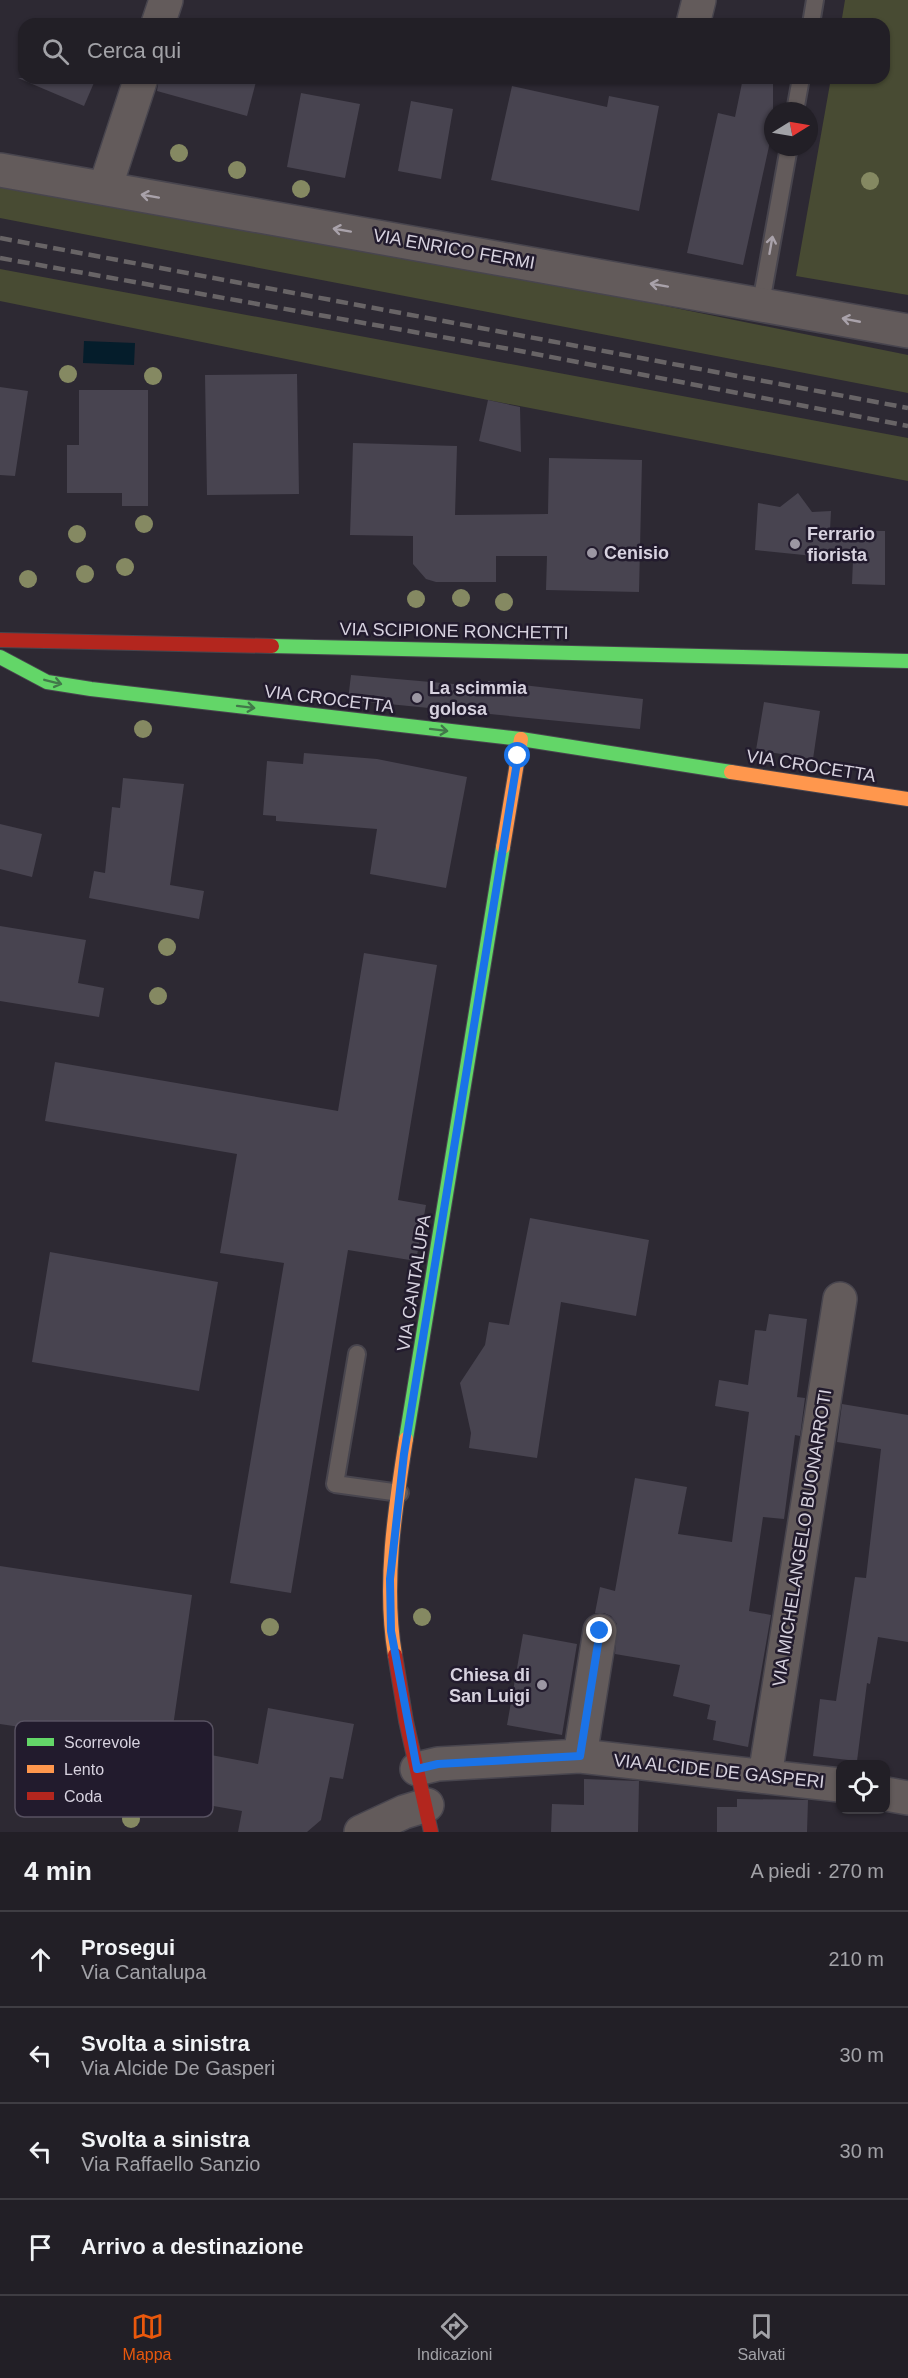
<!DOCTYPE html>
<html lang="it">
<head>
<meta charset="utf-8">
<style>
	body { margin:0; font-family:Arial,sans-serif; background:#2e2c32; color:#f1f3f6 }
	.controls { position:absolute; right:18px; bottom:18px; display:grid; overflow:hidden; border-radius:12px; box-shadow:0 2px 4px #0004 }
	.controls button { width:54px; height:54px; display:grid; place-items:center; padding:0; border:0; border-bottom:2px solid #3f3d43; background:#221f26; color:#f1f3f6; font:30px sans-serif }
	.compass { position:absolute; left:764px; top:102px; width:54px; height:54px; border-radius:50%; background:#221f26; box-shadow:0 2px 4px #0004; rotate:79deg }
	.stop { position:absolute; width:18px; height:18px; margin:-14px; border:4px solid #1a73e8; border-radius:50%; background:#fff }
	.stop.end { background:#1a73e8; border-color:#fff; box-shadow:0 2px 6px #0008 }
	.list { margin:0; padding:0; list-style:none }
	h2 { display:flex; justify-content:space-between; align-items:center; height:78px; margin:0; padding:0 24px; font-size:26px }
	h2 small { font-size:20px; font-weight:400; color:#a2a2a7 }
	.list li { display:grid; grid-template-columns:39px 1fr auto; gap:18px; align-items:center; box-sizing:border-box; height:96px; padding:0 24px; border-top:2px solid #3f3d43 }
	.list b { display:block; font-size:22px; white-space:nowrap }
	.list p { margin:0; font-size:20px; white-space:nowrap; color:#a2a2a7 }
	.list em { font-size:20px; font-style:normal; color:#a2a2a7 }
	.icon { flex:none; width:33px; height:33px; fill:none; stroke:currentColor; stroke-width:2; stroke-linecap:round; stroke-linejoin:round }
	.map { position:relative; flex:none; width:908px; height:1832px; overflow:hidden }
	.search { position:absolute; background:#221f26; box-shadow:0 2px 4px #0004; left:18px; right:18px; top:18px; height:66px; display:flex; align-items:center; gap:15px; box-sizing:border-box; padding:0 21px; border-radius:18px; color:#a2a2a7; font-size:22px }
	.sheet { height:462px; background:#221f26 }
	nav { display:flex; justify-content:space-around; align-items:center; box-sizing:border-box; height:84px; border-top:2px solid #3f3d43; background:#221f26; font-size:16px; color:#a2a2a7 }
	nav a { display:grid; justify-items:center; gap:3px }
	nav .on { color:#ea580c }
	.map>svg:first-child { display:block }
</style>
</head>
<body>
<div class="map">
<svg width="908" height="1832" viewBox="0 0 908 1832">
	<rect width="100%" height="100%" fill="#2d2933"/>
	<!-- green -->
	<path fill="#484b33" d="M845 0H908V295L796 276 831 78H884V24H841Z
		M0 186 537 280 908 355V393L0 218Z
		M0 269 908 438V481L488 400 0 301Z"/>
	<!-- water -->
	<path fill="#051d2b" d="M84 341 135 343 134 365 83 363Z"/>
	<!-- building -->
	<path fill="#484450" d="M18 78H96L84 106Z
		M159 78H257L247 116 157 91Z
		M743 78H773V128L743 265 687 253 718 113 735 117Z
		M512 86 607 107 609 96 659 106 639 211 491 180Z
		M301 93 360 104 345 178 287 167Z
		M411 101 453 109 441 179 398 171Z
		M297 374 299 494 207 495 205 375Z
		M0 387 28 391 15 476 0 475Z
		M79 390H148V506H122V493H67V445H79Z
		M488 400 520 407 521 452 479 441Z
		M353 443 457 446 455 515 548 514 549 458 642 460 639 592 546 590 547 556H496V582H436L426 579 413 564V536L350 535Z
		M798 493 812 512 831 511 830 530 885 531V585L852 584 853 560 755 550 758 503 780 507Z
		M351 675 488 687V681L643 699 640 729 348 700Z
		M764 702 820 711 813 759 756 750Z
		M304 753 377 759 467 777 446 888 370 874 377 829 276 821V816L263 815 267 761 303 764Z
		M123 778 184 784 170 885 204 891 199 919 89 898 94 871 105 873 112 807 120 808Z
		M0 824 42 834 32 877 0 869Z
		M0 926 86 940 78 983 104 988 99 1017 0 1001Z
		M364 953 437 965 398 1200 426 1205 416 1261 348 1250 291 1593 230 1583 284 1263 220 1253 237 1154 45 1121 55 1062 338 1111Z
		M530 1218 649 1240 636 1316 561 1302 537 1458 469 1448 471 1433 460 1383 485 1345 489 1322 509 1325Z
		M50 1252 218 1282 199 1391 32 1362Z
		M769 1314 807 1319 797 1397 805 1398 800 1436 795 1435 784 1519 763 1517 749 1611 771 1615 748 1747 713 1740 716 1721 707 1719 710 1705 673 1696 680 1665 615 1654 617 1624 611 1616 604 1613H595L600 1587 615 1591 635 1478 687 1487 678 1534 732 1542 749 1412 715 1406 719 1380 748 1385 755 1330 766 1331Z
		M842 1404 908 1415V1642L878 1637 870 1684 867 1683 857 1761 813 1756 820 1699 836 1701 855 1577 866 1578 881 1449 837 1442Z
		M0 1566 192 1595 168 1761 138 1756 140 1745 0 1724Z
		M523 1634 577 1644 562 1735 507 1725Z
		M268 1708 354 1724 343 1779 330 1777 321 1820 307 1832H238L242 1811 202 1804 211 1755 258 1764Z
		M584 1779 639 1781 638 1832H551L552 1804 584 1805Z
		M737 1799 808 1800 807 1832H717V1807H737Z"/>
	<g fill="none" stroke-linecap="round" stroke-linejoin="round">
		<defs>
			<path id="lane" d="M811 24 815 0
				M795 111 801 78
				M761 303 789 147
				M357 1354 335 1484 400 1493"/>
			<path id="street" d="M158 24 166 0
				M693 24 699 0
				M0 170 908 331
				M105 188 141 78
				M580 1756 600 1631
				M417 1769 438 1764 580 1756 840 1785
				M765 1776 840 1299
				M886 1794 908 1798
				M361 1832 404 1812 427 1805"/>
			<path id="fast" d="M272 646 908 661
				M0 657 47 682 91 689 521 739 731 772
				M406 1439 503 847"/>
			<path id="slow" d="M731 772 908 799
				M503 847 521 739
				M395 1655C383 1585 395 1509 406 1439"/>
			<path id="jam" d="M0 640 272 646
				M395 1655 406 1721 431 1832"/>
		</defs>
		<!-- lane casing -->
		<use href="#lane" stroke="#48454e" stroke-width="20"/>
		<!-- street casing -->
		<use href="#street" stroke="#48454e" stroke-width="36"/>
		<!-- fast casing -->
		<use href="#fast" stroke="#48454e" stroke-width="16"/>
		<!-- slow casing -->
		<use href="#slow" stroke="#48454e" stroke-width="16"/>
		<!-- jam casing -->
		<use href="#jam" stroke="#48454e" stroke-width="16"/>
		<!-- lane -->
		<use href="#lane" stroke="#635b5b" stroke-width="16"/>
		<!-- street -->
		<use href="#street" stroke="#635b5b" stroke-width="33"/>
		<!-- fast -->
		<use href="#fast" stroke="#63d668" stroke-width="14"/>
		<!-- slow -->
		<use href="#slow" stroke="#ff974d" stroke-width="14"/>
		<!-- jam -->
		<use href="#jam" stroke="#b3261e" stroke-width="14"/>
		<!-- rail -->
		<path stroke="#686466" stroke-width="4.5" stroke-dasharray="12 6" stroke-linecap="butt" d="M0 238 908 408
			M0 258 515 350 908 426"/>
	</g>
	<!-- trees -->
	<g fill="#858962">
		<circle cx="179" cy="153" r="9"/>
		<circle cx="237" cy="170" r="9"/>
		<circle cx="870" cy="181" r="9"/>
		<circle cx="301" cy="189" r="9"/>
		<circle cx="68" cy="374" r="9"/>
		<circle cx="153" cy="376" r="9"/>
		<circle cx="144" cy="524" r="9"/>
		<circle cx="77" cy="534" r="9"/>
		<circle cx="125" cy="567" r="9"/>
		<circle cx="85" cy="574" r="9"/>
		<circle cx="28" cy="579" r="9"/>
		<circle cx="461" cy="598" r="9"/>
		<circle cx="416" cy="599" r="9"/>
		<circle cx="504" cy="602" r="9"/>
		<circle cx="143" cy="729" r="9"/>
		<circle cx="167" cy="947" r="9"/>
		<circle cx="158" cy="996" r="9"/>
		<circle cx="422" cy="1617" r="9"/>
		<circle cx="270" cy="1627" r="9"/>
		<circle cx="131" cy="1819" r="9"/>
	</g>
	<!-- one-way arrows -->
	<defs><path id="oneway-shaft" d="M-6 0H5M1.5-3L5.5 0L1.5 3" fill="none" stroke-width="1.6" stroke-linecap="round" stroke-linejoin="round" transform="scale(1.5)"/></defs>
	<g stroke="#a9a2aa">
		<use href="#oneway-shaft" transform="translate(150 196) rotate(-170)"/>
		<use href="#oneway-shaft" transform="translate(342 230) rotate(-170)"/>
		<use href="#oneway-shaft" transform="translate(771 245) rotate(-80)"/>
		<use href="#oneway-shaft" transform="translate(659 285) rotate(-170)"/>
		<use href="#oneway-shaft" transform="translate(851 320) rotate(-169)"/>
	</g>
	<g stroke="#42784a">
		<use href="#oneway-shaft" transform="translate(53 682) rotate(14)"/>
		<use href="#oneway-shaft" transform="translate(246 707) rotate(7)"/>
		<use href="#oneway-shaft" transform="translate(439 730) rotate(7)"/>
	</g>
	<g fill="none" stroke-linecap="round" stroke-linejoin="round">
		<!-- route -->
		<path stroke="#1a73e8" stroke-width="8" d="M518 756 404 1454 390 1579 391 1631 417 1769 438 1764 580 1756 600 1631"/>
	</g>
	<!-- markers -->
	<g fill="#9c97a3" stroke="#221b2d" stroke-width="2">
		<circle cx="795" cy="544" r="6"/>
		<circle cx="592" cy="553" r="6"/>
		<circle cx="417" cy="698" r="6"/>
		<circle cx="542" cy="1685" r="6"/>
	</g>
	<g text-anchor="middle" stroke-width="5" stroke-linejoin="round" paint-order="stroke">
		<!-- street labels -->
		<g font-size="18" fill="#d7d2df" stroke="#221b2d">
			<text transform="translate(454 249) rotate(10)" y="6">VIA ENRICO FERMI</text>
			<text transform="translate(454 631) rotate(1)" y="6">VIA SCIPIONE RONCHETTI</text>
			<text transform="translate(329 699) rotate(7)" y="6">VIA CROCETTA</text>
			<text transform="translate(811 766) rotate(9)" y="6">VIA CROCETTA</text>
			<text transform="translate(414 1283) rotate(-81)" y="6">VIA CANTALUPA</text>
			<text transform="translate(802 1538) rotate(-81)" y="6">VIA MICHELANGELO BUONARROTI</text>
			<text transform="translate(719 1771) rotate(6)" y="6">VIA ALCIDE DE GASPERI</text>
		</g>
		<!-- poi labels -->
		<g font-size="18" font-weight="bold" fill="#d7d2df" stroke="#221b2d" text-anchor="start">
			<text x="807" y="540">Ferrario<tspan x="807" dy="21">fiorista</tspan></text>
			<text x="604" y="559">Cenisio</text>
			<text x="429" y="694">La scimmia<tspan x="429" dy="21">golosa</tspan></text>
			<text x="530" y="1681" text-anchor="end">Chiesa di<tspan x="530" dy="21">San Luigi</tspan></text>
		</g>
	</g>
	<!-- legend -->
	<rect x="15" y="1721" width="198" height="96" rx="9" fill="#221b2d" stroke="#585262" stroke-width="1.5"/>
	<rect x="27" y="1738" width="27" height="8" fill="#63d668"/>
	<rect x="27" y="1765" width="27" height="8" fill="#ff974d"/>
	<rect x="27" y="1792" width="27" height="8" fill="#b3261e"/>
	<g font-size="16" fill="#d7d2df">
		<text x="64" y="1748">Scorrevole</text>
		<text x="64" y="1775">Lento</text>
		<text x="64" y="1802">Coda</text>
	</g>
</svg>
<div class="controls">
<button><svg class="icon" aria-label="locate" viewBox="0 0 24 24"><circle cx="12" cy="12" r="6"/><path d="M12 2v4M12 18v4M2 12h4M18 12h4"/></svg></button>
</div>
<svg class="compass" viewBox="-18 -18 36 36"><path d="M0-13l5 13h-10z" fill="#e53935"/><path d="M0 13l5-13h-10z" fill="#a2a2a7"/></svg>
<div class="stop" style="left:518px;top:756px"></div>
<div class="stop end" style="left:600px;top:1631px"></div>
<div class="search"><svg class="icon" aria-label="search" viewBox="0 0 24 24"><circle cx="10" cy="10" r="6"/><path d="M15 15l6 6"/></svg>Cerca qui</div>
</div>
<section class="sheet">
<h2>4 min<small>A piedi · 270 m</small></h2>
<ul class="list">
<li><svg class="icon" aria-label="ahead" viewBox="0 0 24 24"><path d="M12 20V5M6 11l6-6 6 6"/></svg><div><b>Prosegui</b><p>Via Cantalupa</p></div><em>210 m</em></li>
<li><svg class="icon" aria-label="left" viewBox="0 0 24 24"><path d="M17 20v-9H6M10 6l-5 5 5 5"/></svg><div><b>Svolta a sinistra</b><p>Via Alcide De Gasperi</p></div><em>30 m</em></li>
<li><svg class="icon" aria-label="left" viewBox="0 0 24 24"><path d="M17 20v-9H6M10 6l-5 5 5 5"/></svg><div><b>Svolta a sinistra</b><p>Via Raffaello Sanzio</p></div><em>30 m</em></li>
<li><svg class="icon" aria-label="arrive" viewBox="0 0 24 24"><path d="M6 21V4h12l-3 4 3 4H6"/></svg><div><b>Arrivo a destinazione</b></div></li>
</ul>
</section>
<nav>
<a class="on"><svg class="icon" aria-label="map" viewBox="0 0 24 24"><path d="M3 6l6-2 6 2 6-2v14l-6 2-6-2-6 2zM9 4v14M15 6v14"/></svg>Mappa</a>
<a><svg class="icon" aria-label="directions" viewBox="0 0 24 24"><path d="M12 3l9 9-9 9-9-9zM9 14v-3h6M13 9l2 2-2 2"/></svg>Indicazioni</a>
<a><svg class="icon" aria-label="saved" viewBox="0 0 24 24"><path d="M7 4h10v16l-5-4-5 4z"/></svg>Salvati</a>
</nav>
</body>
</html>
